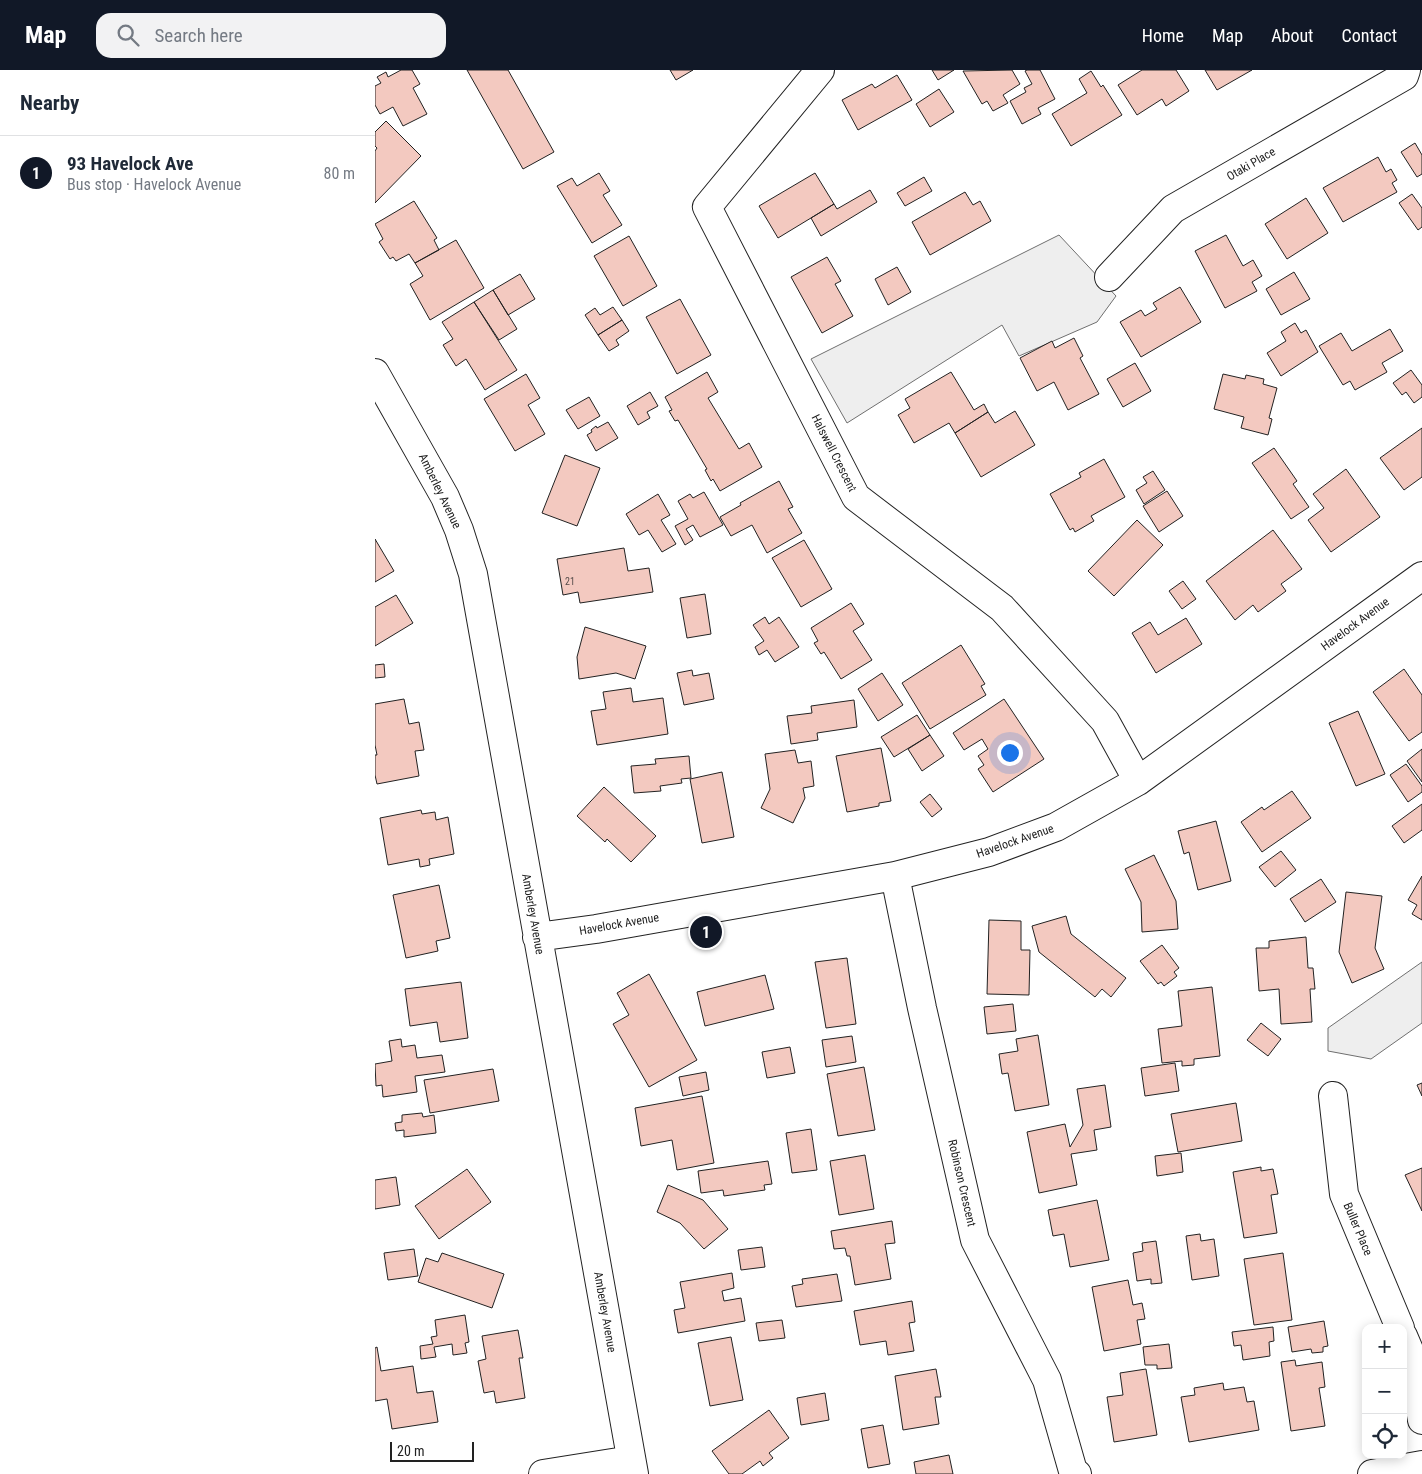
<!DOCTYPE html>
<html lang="en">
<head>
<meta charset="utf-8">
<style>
	body { margin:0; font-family:"Roboto Condensed",sans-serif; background:#f2f2f3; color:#1f2937 }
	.controls { position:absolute; right:15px; bottom:15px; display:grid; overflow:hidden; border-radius:10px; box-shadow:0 2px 12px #0003 }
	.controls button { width:45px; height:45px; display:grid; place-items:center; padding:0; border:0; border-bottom:1px solid #e0e1e3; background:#fff; color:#1f2937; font:25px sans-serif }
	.scale { position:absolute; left:15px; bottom:12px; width:84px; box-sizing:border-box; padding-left:5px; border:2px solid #222; border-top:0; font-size:14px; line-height:18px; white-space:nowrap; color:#222; -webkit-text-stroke:4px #fff; paint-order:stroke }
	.you { position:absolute; left:634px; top:682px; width:18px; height:18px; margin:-12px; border:4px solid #fff; border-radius:50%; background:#1a73e8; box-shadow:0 0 0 8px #1a73e833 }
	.badge { display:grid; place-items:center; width:32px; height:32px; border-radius:50%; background:#111827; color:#fff; font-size:16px; font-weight:700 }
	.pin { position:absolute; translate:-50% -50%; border:2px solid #fff; box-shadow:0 1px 5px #0006 }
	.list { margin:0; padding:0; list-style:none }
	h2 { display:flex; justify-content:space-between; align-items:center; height:65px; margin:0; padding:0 20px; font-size:21px }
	h2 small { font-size:16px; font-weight:400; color:#747a83 }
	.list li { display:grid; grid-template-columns:32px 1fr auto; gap:15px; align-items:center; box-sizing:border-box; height:75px; padding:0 20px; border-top:1px solid #e0e1e3 }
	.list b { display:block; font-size:19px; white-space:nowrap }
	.list p { margin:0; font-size:16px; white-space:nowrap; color:#747a83 }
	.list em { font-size:16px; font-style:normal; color:#747a83 }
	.icon { flex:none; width:28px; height:28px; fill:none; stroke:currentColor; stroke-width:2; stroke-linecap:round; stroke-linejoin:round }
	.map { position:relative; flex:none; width:1047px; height:1404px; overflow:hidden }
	header { display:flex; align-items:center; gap:30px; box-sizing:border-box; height:70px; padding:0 25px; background:#111827; color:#fff }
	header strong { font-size:24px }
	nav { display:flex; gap:28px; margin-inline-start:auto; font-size:18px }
	.search { width:350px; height:45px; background:#f2f2f3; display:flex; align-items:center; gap:12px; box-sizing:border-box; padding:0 18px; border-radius:15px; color:#747a83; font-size:19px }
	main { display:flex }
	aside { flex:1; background:#fff }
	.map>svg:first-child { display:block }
</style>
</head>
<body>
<header>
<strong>Map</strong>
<div class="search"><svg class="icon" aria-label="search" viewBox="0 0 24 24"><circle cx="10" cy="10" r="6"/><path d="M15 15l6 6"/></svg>Search here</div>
<nav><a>Home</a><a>Map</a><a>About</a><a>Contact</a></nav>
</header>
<main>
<aside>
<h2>Nearby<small></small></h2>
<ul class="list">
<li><span class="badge">1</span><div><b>93 Havelock Ave</b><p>Bus stop · Havelock Avenue</p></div><em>80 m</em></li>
</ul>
</aside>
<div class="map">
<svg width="1047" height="1404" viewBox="0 0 1047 1404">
	<rect width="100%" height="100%" fill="#fff"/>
	<!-- green -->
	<path fill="#eee" stroke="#6f6f6f" d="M684 165 741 226 722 252 644 286 627 255 472 353 436 289Z
		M1047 892V953L996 989 953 981V958Z"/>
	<!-- building -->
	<path fill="#f3c9c0" stroke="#222" d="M26 0H37L45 14 38 18 52 44 28 56 18 37 5 44 0 35V16L6 13 2 7 11 2 13 7Z
		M92 0H133L179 82 148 99Z
		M295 0H318L301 10Z
		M557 0H579L563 10Z
		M637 0 645 14 628 25 633 33 618 41 612 31 607 34 588 1Z
		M652 0H665L680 29 663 38 666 44 647 54 635 31 651 22 649 18 657 14 650 1Z
		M767 0H801L814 21 791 36 787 29 762 45 743 15Z
		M830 0H877L842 20Z
		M716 1 726 17 728 15 747 45 696 76 677 44 712 23 704 9Z
		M522 5 537 30 483 60 467 30 497 14 500 18Z
		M564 19 579 42 555 57 541 34Z
		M11 51 46 86 0 133V81L2 78 0 76V62Z
		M1040 73 1047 85V104L1042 107 1026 82Z
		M1003 87 1011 102 1016 99 1022 110 1017 113 1022 122 968 152 948 118Z
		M224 103 235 121 228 125 247 155 217 173 182 116 197 108 202 116Z
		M440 103 459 134 403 168 384 136Z
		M549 107 557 121 530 136 522 123Z
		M495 120 502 132 446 166 436 148 459 134 462 139Z
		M590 122 598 135 605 131 616 151 555 185 537 152Z
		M1037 124 1047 138V157L1043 160 1024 133Z
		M931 128 953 163 912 189 890 154Z
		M39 131 62 168 59 170 64 180 40 193 34 184 21 191 18 187 15 189 4 172 8 169 0 154Z
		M851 165 868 196 878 190 887 206 877 212 882 221 850 238 820 181Z
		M254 166 282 216 248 236 219 186Z
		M81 170 109 218 55 250 35 214 48 206 40 193Z
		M452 187 466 211 460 214 478 246 447 263 416 207Z
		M522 197 536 222 513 235 500 209Z
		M919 202 935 229 906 245 891 219Z
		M145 204 160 229 133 245 118 220Z
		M805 217 826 252 766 287 745 252 766 240 770 246 782 239 778 233Z
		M118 220 142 259 124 270 99 232Z
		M305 229 336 285 302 304 271 247Z
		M99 232 142 300 110 320 91 289 81 296 68 275 78 269 67 252Z
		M238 237 247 250 223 265 210 245 220 238 225 245Z
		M247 250 254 261 241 270 244 275 234 281 223 265Z
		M920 253 926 263 931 260 943 282 906 306 892 283 911 271 906 262Z
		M1015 259 1028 281 1007 293 1012 302 980 320 975 311 968 315 944 276 966 263 977 281Z
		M699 268 708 286 705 288 724 324 693 340 679 312 662 321 645 288 677 271 680 278Z
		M760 293 776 321 748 337 732 309Z
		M1036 300 1047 315V327L1039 333 1031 322 1027 325 1018 313Z
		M332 302 343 322 333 328 364 379 374 373 387 397 345 421 338 409 336 411 330 400 332 399 303 350 300 351 294 341 297 340 290 327Z
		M576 302 599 340 609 334 613 342 580 363 574 353 539 373 523 345 535 338 530 329Z
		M151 304 165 328 153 335 170 364 140 381 109 329Z
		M848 304 870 309 871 305 889 309 888 314 902 318 894 348 897 349 893 365 866 358 869 347 839 339Z
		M275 322 283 336 272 342 275 348 263 355 252 336Z
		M214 327 225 346 203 359 191 340Z
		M640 341 660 375 606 407 580 363 613 342 620 353Z
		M233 352 243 368 221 381 212 365 217 362 216 360 221 356 222 358Z
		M1047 358V407L1029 420 1005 388Z
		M899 378 922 411 918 414 934 437 916 449 877 393Z
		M190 385 225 398 202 456 167 443Z
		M729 389 750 427 716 446 719 451 700 462 698 458 695 460 675 424 706 407 704 403Z
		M971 399 1005 447 956 482 933 450 949 438 938 424Z
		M778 401 790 420 769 434 761 420 772 413 768 407Z
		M404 411 418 437 413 439 427 463 392 483 377 455 356 466 345 447 366 435 365 433Z
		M792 421 808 446 784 462 768 436Z
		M329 422 348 455 325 467 318 455 311 459 318 470 310 475 300 456 313 449 303 431 315 424 318 428Z
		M283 424 295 445 286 450 301 474 287 482 273 460 264 465 251 444Z
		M762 450 788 475 739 526 713 501Z
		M898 460 927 499 906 514 911 521 883 542 878 535 860 550 831 511Z
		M0 469 19 501 0 512Z
		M429 470 457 519 426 537 397 488Z
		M249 478 253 501 274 498 278 522 205 533 203 522 188 525 182 489Z
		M808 511 821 529 807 539 794 521Z
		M330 524 336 564 312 568 305 528Z
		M21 525 38 553 0 576V537Z
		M476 533 489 554 478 561 497 590 466 609 449 582 446 584 439 573 443 571 436 558Z
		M390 547 394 554 404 547 424 577 400 592 392 580 384 585 380 577 389 571 378 555Z
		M811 548 827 574 781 603 757 563 775 552 783 565Z
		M210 557 271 576 260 609 241 603 204 609 202 587Z
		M586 575 610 614 606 616 611 625 555 659 527 613Z
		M9 594 10 607 0 608V595Z
		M1029 599 1047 625V662L1034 671 998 622Z
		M317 600 318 606 334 603 339 629 309 635 302 603Z
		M507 603 528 635 503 651 483 619Z
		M256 618 258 632 288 628 293 664 222 675 216 641 231 639 228 622Z
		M29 629 34 654 44 652 49 680 40 681 44 706 2 714 0 705V685H2L0 675V634Z
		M629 629 669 689 618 722 603 699 609 695 603 686 613 679 607 669 589 680 578 663Z
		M479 630 482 657 442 663 443 670 416 674 412 646 437 643 436 636Z
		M983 641 1010 704 981 716 954 653Z
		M542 645 555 665 519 687 506 667Z
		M555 665 569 686 547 701 533 679Z
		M506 678 516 731 504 733V736L472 742 461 686Z
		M1047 679V712L1032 691Z
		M420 680 423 693 436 691 439 716 428 718 430 728 418 753 386 738 395 719 390 684Z
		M314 686 316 708 306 709 307 713 285 716 286 721 259 723 256 696 281 694 280 689Z
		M1031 694 1047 716V722L1033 732 1015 705Z
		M347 702 359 767 327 773 315 709Z
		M229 717 281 766 256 792 232 769 230 772 202 746Z
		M917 721 936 748 887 782 866 752 887 737 889 740Z
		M555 724 567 739 557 747 545 732Z
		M1047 734V760L1029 773 1017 756Z
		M46 740 47 744 60 742 61 750 73 747 79 784 54 789 55 795 45 797 44 789 13 795 5 748Z
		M841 751 856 811 823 820 814 782 809 784 803 761Z
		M906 781 921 800 900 817 884 797Z
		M779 785 801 831 803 859 767 862 766 832 750 799Z
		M1047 806V850L1037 844 1042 835 1033 830Z
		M946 809 961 832 930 852 915 829Z
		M64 815 75 868 61 871 63 881 31 888 18 825Z
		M971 822 1007 826 1000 878 1009 899 977 913 964 882Z
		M691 846 696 864 751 908 736 927 727 919 720 927 664 882 657 856Z
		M614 850 646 851V880H655L654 925 612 924Z
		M931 867 933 898H938L940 919H935L937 952 906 954 904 919 884 921 881 878H894V871Z
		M787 875 804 898 799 902 802 906 789 916 786 912 783 914 765 891Z
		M472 888 481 954 451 958 440 892Z
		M274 904 322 990 274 1017 238 954 254 945 242 923Z
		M390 905 399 939 330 956 322 922Z
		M86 912 93 968 65 972 62 952 35 956 30 919Z
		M837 917 845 986 819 989V995L807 996V991L787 993 783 959 807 956 803 921Z
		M638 934 641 961 612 964 609 937Z
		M886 953 906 969 893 986 872 970Z
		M663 965 674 1035 640 1041 633 1003 627 1004 624 984 643 981 641 969Z
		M477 966 481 992 451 997 447 970Z
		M26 969 27 977 40 975 42 988 67 985 70 1002 40 1006 42 1022 8 1027 7 1015 1 1016 0 994 17 991 14 971Z
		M415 977 420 1003 392 1008 387 982Z
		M800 993 804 1021 770 1026 766 998Z
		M489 997 500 1060 463 1066 452 1004Z
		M118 999 124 1031 55 1043 49 1010Z
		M331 1002 334 1020 308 1026 304 1007Z
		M1047 1013V1026L1042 1015Z
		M730 1015 736 1057 719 1060 722 1080 696 1084 702 1115 664 1123 652 1062 690 1054 695 1077 708 1055 702 1019Z
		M327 1026 339 1093 302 1100 297 1070 266 1076 260 1038Z
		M861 1033 867 1071 803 1082 796 1044Z
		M47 1043 48 1047 59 1045 61 1063 29 1067V1060L21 1061 20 1053 27 1052V1045Z
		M436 1059 442 1100 417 1103 411 1063Z
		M806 1083 808 1102 782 1106 780 1086Z
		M490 1085 499 1139 464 1145 455 1091Z
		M393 1091 397 1114 389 1115 390 1120 349 1126 348 1120 326 1123 323 1101Z
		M886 1097V1101L898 1099 903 1124 896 1125 902 1163 869 1168 858 1102Z
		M1047 1098V1141L1030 1105Z
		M92 1099 116 1132 64 1169 40 1136Z
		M21 1107 25 1135 0 1139V1110Z
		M293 1115 328 1130 353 1159 329 1179 305 1153 282 1142Z
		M722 1130 734 1190 695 1197 689 1164 678 1166 673 1140Z
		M517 1151 520 1173 510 1174 516 1209 480 1215 475 1186H472L470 1178 459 1179 456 1161Z
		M825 1164 826 1171 839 1169 844 1206 817 1210 811 1166Z
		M781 1171 787 1213 776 1214V1209L762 1211 758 1183 768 1181 767 1173Z
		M387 1177 390 1197 366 1200 363 1180Z
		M39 1179 43 1206 13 1210 9 1183Z
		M67 1183 129 1204 117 1238 43 1212 51 1188 63 1192Z
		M908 1183 917 1250 879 1255 869 1189Z
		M357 1203 359 1218 347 1221 349 1231 366 1228 370 1251 303 1263 299 1240 310 1238 305 1212Z
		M462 1204 467 1231 421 1237 417 1216 428 1214 427 1209Z
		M753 1210 758 1235 767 1233 770 1249 762 1250 766 1274 729 1281 717 1217Z
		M537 1231 540 1252 534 1253 539 1281 513 1285 511 1271 485 1275 479 1241Z
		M90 1245 94 1272 90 1273 92 1283 78 1285 77 1274 59 1277 61 1287 46 1289 45 1276 58 1274 56 1267 62 1266 60 1250Z
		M407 1250 410 1268 384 1271 381 1253Z
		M949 1251 953 1276 948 1277V1282L937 1283 936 1279 917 1282 913 1257Z
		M898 1257 899 1271 894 1272 895 1286 868 1290 866 1275 859 1276 857 1262Z
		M143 1260 148 1288H144L150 1328 121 1333 119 1321 109 1323 103 1291 111 1289 107 1266Z
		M356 1267 368 1330 335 1336 323 1273Z
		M794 1274 797 1298 782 1299V1295H770L768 1277Z
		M2 1277 6 1301 38 1296 42 1323 58 1321 63 1352 17 1359 12 1329 0 1331V1278Z
		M920 1290 921 1296 947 1292 950 1317 944 1318 950 1356 916 1361 906 1292Z
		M561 1299 566 1327H560L564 1354 528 1360 520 1306Z
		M771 1299 782 1365 739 1372 732 1327 748 1325 745 1303Z
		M848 1313 849 1320 869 1317 872 1332 879 1331 884 1360 814 1372 806 1327 820 1325 819 1318Z
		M450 1323 454 1350 426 1355 422 1328Z
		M394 1340 414 1368 394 1383 398 1388 388 1396 385 1391 367 1404H354L337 1381Z
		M508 1355 515 1394 493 1398 486 1359Z
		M574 1385 578 1404H541L539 1392Z"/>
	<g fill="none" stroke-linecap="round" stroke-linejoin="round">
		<defs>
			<path id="minor" d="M445 0 332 137 481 427 627 538 730 651 763 711
				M734 207 798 139 1029 6 1031 0
				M0 303 70 427 84 460 98 504 259 1404
				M520 806 547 938 600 1170 672 1310 698 1401 702 1404
				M162 867 221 859 520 806 614 782 681 757 763 711 1047 506
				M958 1026 969 1124 1025 1258
				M1028 1266 1034 1280 1047 1350
				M168 1404 256 1390
				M997 1404 1047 1395"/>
		</defs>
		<!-- minor casing -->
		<use href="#minor" stroke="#222" stroke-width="30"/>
		<!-- minor -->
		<use href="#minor" stroke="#fff" stroke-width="28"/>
	</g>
	<g text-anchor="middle" stroke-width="4" stroke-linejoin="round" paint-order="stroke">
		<!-- number labels -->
		<g font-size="10" fill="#564c4a">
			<text x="195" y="515">21</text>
		</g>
		<!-- street labels -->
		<g font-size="12" fill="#222" stroke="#fff">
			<text transform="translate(876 94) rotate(-30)" y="4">Otaki Place</text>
			<text transform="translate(459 383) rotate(63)" y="4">Halswell Crescent</text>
			<text transform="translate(65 421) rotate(64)" y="4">Amberley Avenue</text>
			<text transform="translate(980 554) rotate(-36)" y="4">Havelock Avenue</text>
			<text transform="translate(640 771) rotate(-19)" y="4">Havelock Avenue</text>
			<text transform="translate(158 844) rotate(80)" y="4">Amberley Avenue</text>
			<text transform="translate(244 854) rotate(-10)" y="4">Havelock Avenue</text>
			<text transform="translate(587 1113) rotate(77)" y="4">Robinson Crescent</text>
			<text transform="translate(983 1159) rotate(67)" y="4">Buller Place</text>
			<text transform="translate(230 1242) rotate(80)" y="4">Amberley Avenue</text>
		</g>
	</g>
</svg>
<div class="controls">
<button>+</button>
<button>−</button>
<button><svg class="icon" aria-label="locate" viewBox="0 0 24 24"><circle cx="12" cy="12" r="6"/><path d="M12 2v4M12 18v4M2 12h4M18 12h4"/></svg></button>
</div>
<div class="scale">20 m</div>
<div class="you"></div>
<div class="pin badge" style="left:331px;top:862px">1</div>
</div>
</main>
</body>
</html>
